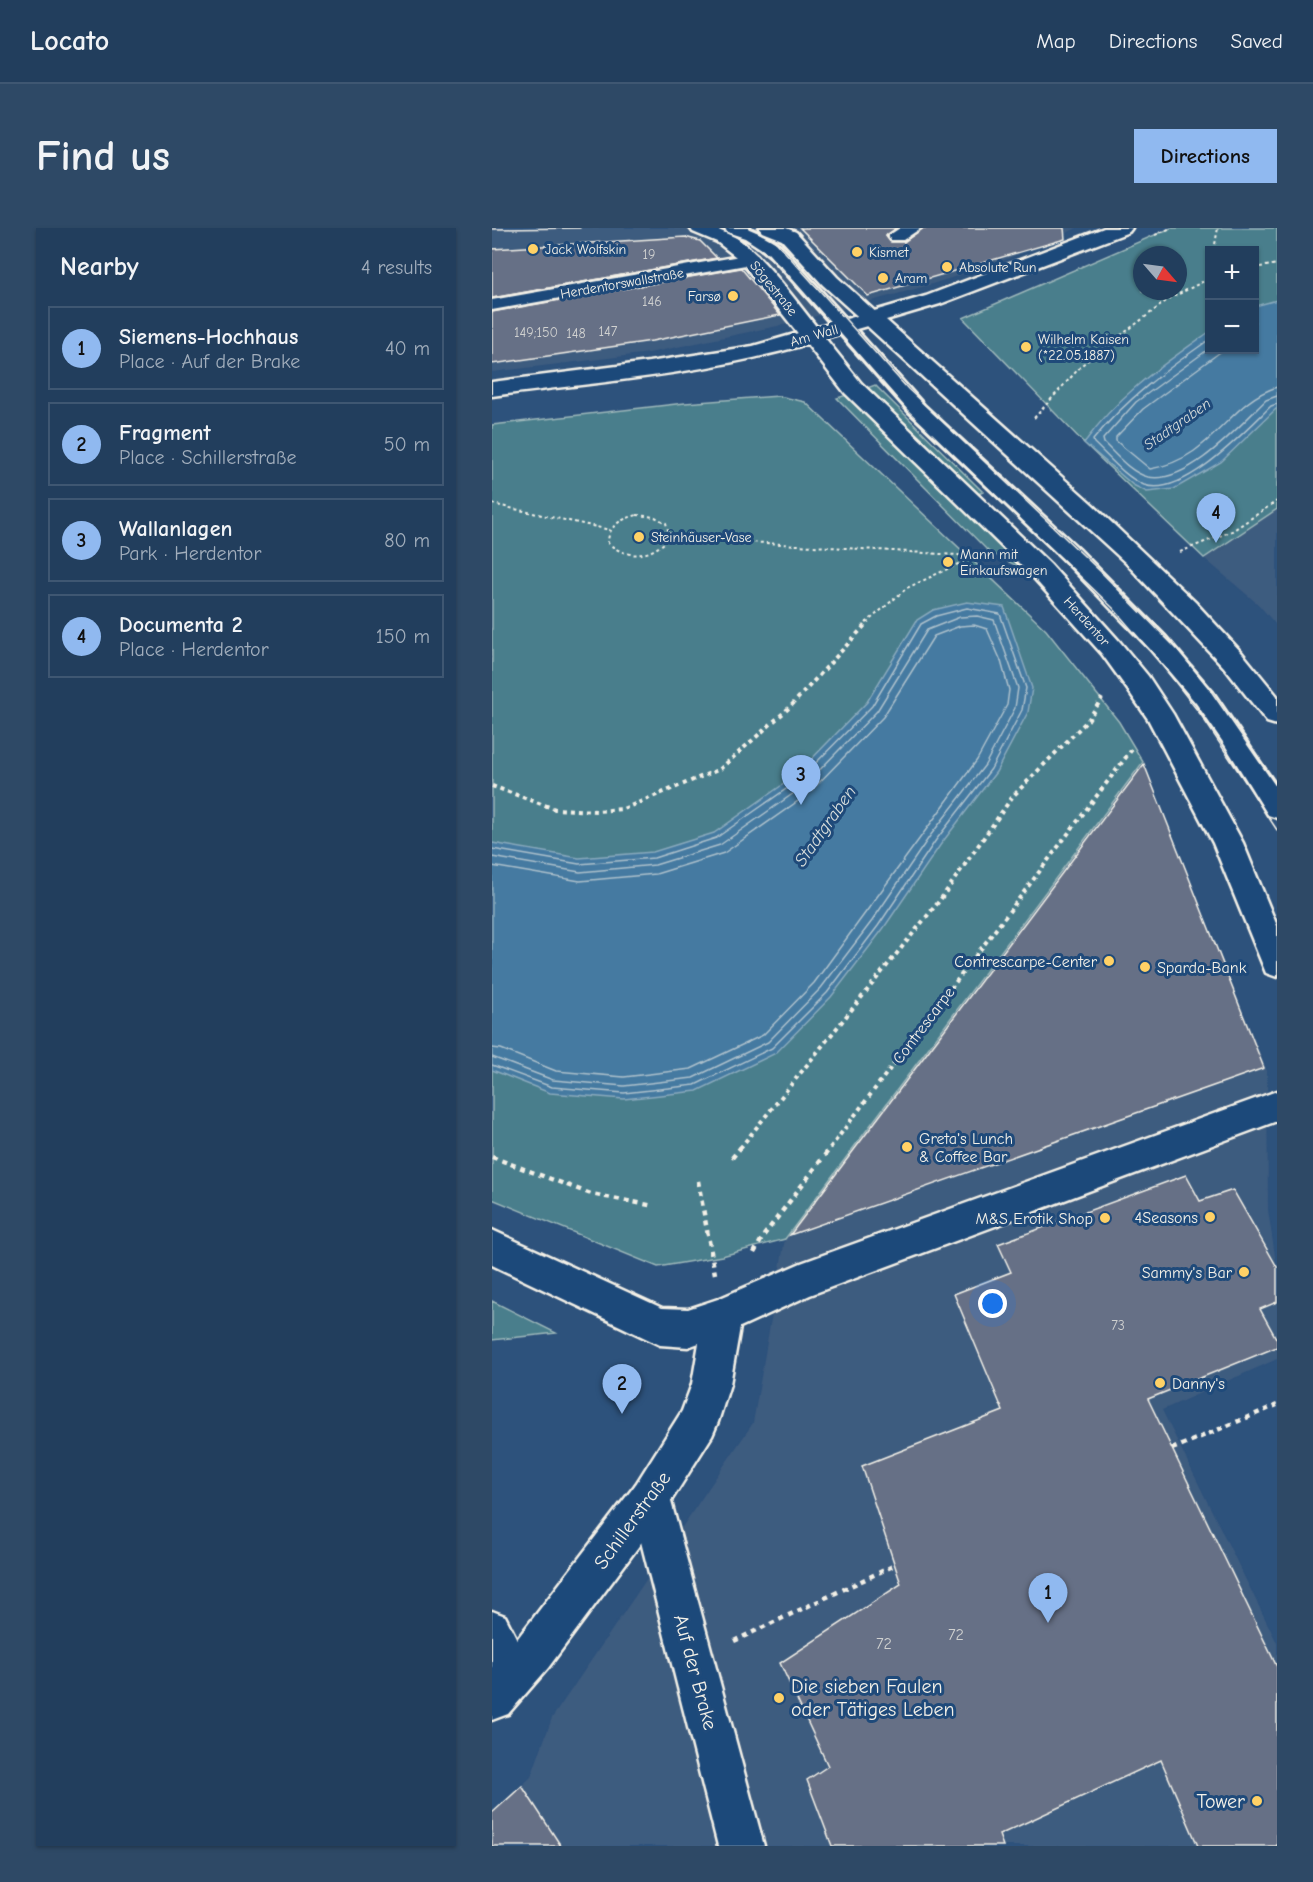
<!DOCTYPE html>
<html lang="en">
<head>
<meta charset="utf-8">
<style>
	body { margin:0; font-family:"Comic Neue",sans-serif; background:#2e4966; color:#f1f3f6 }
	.controls { position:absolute; right:18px; top:18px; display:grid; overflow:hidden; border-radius:0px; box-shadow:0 2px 4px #0004 }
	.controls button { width:54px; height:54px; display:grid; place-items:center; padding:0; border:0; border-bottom:2px solid #3f5772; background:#223e5d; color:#f1f3f6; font:30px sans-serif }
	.compass { position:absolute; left:641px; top:18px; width:54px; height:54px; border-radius:50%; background:#223e5d; box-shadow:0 2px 4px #0004; rotate:118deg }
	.you { position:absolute; left:501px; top:1076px; width:21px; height:21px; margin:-15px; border:4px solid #fff; border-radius:50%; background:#1a73e8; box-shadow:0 0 0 9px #1a73e833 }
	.badge { display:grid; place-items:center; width:39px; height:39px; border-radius:50%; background:#90b9f0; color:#111; font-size:20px; font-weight:700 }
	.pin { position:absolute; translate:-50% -50px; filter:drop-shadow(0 2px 3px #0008) }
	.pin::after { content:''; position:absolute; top:32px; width:21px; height:18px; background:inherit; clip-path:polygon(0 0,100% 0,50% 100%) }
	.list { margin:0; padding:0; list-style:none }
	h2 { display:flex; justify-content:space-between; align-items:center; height:78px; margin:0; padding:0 24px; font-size:26px }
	h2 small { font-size:20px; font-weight:400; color:#a2aebc }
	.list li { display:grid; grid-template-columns:39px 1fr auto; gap:18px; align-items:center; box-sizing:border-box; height:84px; margin:0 12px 12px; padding:0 12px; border:2px solid #3f5772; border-radius:0px }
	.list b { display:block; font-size:22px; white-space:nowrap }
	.list p { margin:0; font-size:20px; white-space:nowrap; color:#a2aebc }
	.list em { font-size:20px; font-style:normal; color:#a2aebc }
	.map { position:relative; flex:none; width:785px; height:1618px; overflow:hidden; border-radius:0px }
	header { display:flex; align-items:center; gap:36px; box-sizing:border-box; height:84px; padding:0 30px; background:#223e5d; border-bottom:2px solid #3f5772 }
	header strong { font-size:28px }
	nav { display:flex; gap:33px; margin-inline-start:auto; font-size:21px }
	.intro { display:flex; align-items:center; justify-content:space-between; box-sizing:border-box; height:144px; padding:0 36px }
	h1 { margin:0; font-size:42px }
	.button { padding:15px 27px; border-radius:0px; background:#90b9f0; color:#111; font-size:21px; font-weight:700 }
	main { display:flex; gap:36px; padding:0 36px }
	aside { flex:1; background:#223e5d; border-radius:0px; box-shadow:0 2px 4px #0004 }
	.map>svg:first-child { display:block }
</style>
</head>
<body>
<header>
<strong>Locato</strong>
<nav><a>Map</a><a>Directions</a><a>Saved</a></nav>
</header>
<div class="intro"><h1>Find us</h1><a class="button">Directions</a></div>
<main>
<aside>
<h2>Nearby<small>4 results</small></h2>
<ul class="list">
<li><span class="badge">1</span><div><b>Siemens-Hochhaus</b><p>Place · Auf der Brake</p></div><em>40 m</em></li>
<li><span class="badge">2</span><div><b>Fragment</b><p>Place · Schillerstraße</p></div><em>50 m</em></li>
<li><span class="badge">3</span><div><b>Wallanlagen</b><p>Park · Herdentor</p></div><em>80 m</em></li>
<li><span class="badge">4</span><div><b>Documenta 2</b><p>Place · Herdentor</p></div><em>150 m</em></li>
</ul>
</aside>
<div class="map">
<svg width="785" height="1618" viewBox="0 0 785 1618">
	<rect width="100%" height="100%" fill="#2d527c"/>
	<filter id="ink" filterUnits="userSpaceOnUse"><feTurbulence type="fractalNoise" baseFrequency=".0167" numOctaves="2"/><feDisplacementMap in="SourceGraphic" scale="12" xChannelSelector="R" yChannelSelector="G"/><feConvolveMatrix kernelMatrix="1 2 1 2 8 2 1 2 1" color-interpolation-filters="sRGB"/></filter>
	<g filter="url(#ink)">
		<!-- built -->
		<path fill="#3e5b7f" d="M0 0H585L508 34 434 58 295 96 157 125 0 144Z
			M785 281V398L767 377 712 330Z
			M651 534 775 843 776 982 785 1041V1131L670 1182 785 1415V1618H0V1586L39 1549 60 1490 261 1195 293 1011Z"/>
		<!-- green -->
		<path fill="#497e8c" stroke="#9eb8ba" stroke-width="1.5" fill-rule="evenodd" d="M679 0H785V281L712 330 592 215 471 90ZM718 22H762V122H718ZM650 27H686V63H650Z
			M383 157 491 264 486 266 375 160Z
			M358 166 535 343 497 324 345 170Z
			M287 168 313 174 554 402 627 494 651 534 293 1011 230 1028 166 1039 0 971V197L193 175Z
			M0 1073 64 1105 0 1112Z"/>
		<!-- water -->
		<path fill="#447aa1" stroke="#8aaabd" stroke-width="1.5" d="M785 72V180L729 234 682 261 655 264 641 257 592 215C627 166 669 138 717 104L718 122H762L763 78Z
			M475 374 512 379 540 460 536 484 504 544 449 616 391 701 339 769 284 825 205 863 132 871 58 865 0 842V615L87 630 161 624 222 605 303 548 375 474 425 392 441 382Z"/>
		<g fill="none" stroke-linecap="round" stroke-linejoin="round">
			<!-- shore -->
			<path stroke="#aec1cc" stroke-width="1.5" d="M718 111C675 141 634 171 601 212L602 215C617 229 633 249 652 257 691 271 754 202 779 178L785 176
				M718 120 644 174 611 211 612 215C624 227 639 245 656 249 696 257 748 197 774 172L785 168
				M731 122 651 181 624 209V213L658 241C723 230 734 175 785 159
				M0 621 87 636 162 630 224 610 307 552 380 478 429 396 444 388 475 380 508 386 534 460 530 482 499 541 444 612 386 698 335 765 280 820 203 857 132 865 60 859 0 837
				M0 629 88 644 163 637 228 617 312 558 385 483 435 402 468 389 485 388 502 392 526 460 523 480 493 537 438 608 380 693 329 760 276 814 201 850 132 858 61 852 0 829
				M0 638 88 653 164 646 232 625 316 566 391 489 442 408 468 398 482 397 495 401 509 433 517 462 515 477 485 532 322 755 271 807 199 841 132 849 64 843 9 821 0 820"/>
		</g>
		<!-- building -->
		<path fill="#667086" stroke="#f4f1e8" stroke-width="1.5" d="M308 0H404L394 8 399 14H412L431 0H572L573 11 376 68Z
			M193 9 208 13 225 30 0 70V21Z
			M249 40 288 87 160 113 0 136V84Z
			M652 536 772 840 298 1007 456 797Z
			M694 947 708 973 741 962 785 1039V1074L768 1081 785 1112V1119L656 1171 785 1439V1618H706L669 1532 507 1607 511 1618H340L315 1552 336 1538 288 1435 409 1356 370 1238 511 1183 462 1066 519 1044 506 1016Z
			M30 1558 69 1618H0V1585Z"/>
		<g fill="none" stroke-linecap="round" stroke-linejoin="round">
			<defs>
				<path id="service" d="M233 0H258L288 17 432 177 587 321 674 409 720 463 785 559V590L776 587 733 517 704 475 658 421 571 331 418 185 276 25 253 10 235 4Z
					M408 0H429L411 12H399L396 8Z
					M259 26 265 27 268 31 265 35 0 82V72Z
					M0 1383 13 1388 42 1445 36 1458 23 1464 10 1458 0 1439Z"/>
				<path id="pedestrian" d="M158 1250 172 1256 178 1270 272 1618H226L138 1270 144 1256Z"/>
				<path id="minor" d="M198 0C207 0 218 0 226 1 260 9 305 76 328 103L331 108 328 113 320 114 312 113 248 32 225 14 201 4Z
					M267 0H294L304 4 345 49 387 87 391 91 387 95 380 97 373 95 331 57 290 12 270 4Z
					M785 863V893L318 1067 248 1099 238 1156 226 1194 220 1208 172 1284 56 1440 16 1486 0 1492V1438L26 1410 144 1256 190 1183 200 1156 207 1115 196 1119 168 1117 0 1037V1002L170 1080 196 1081 226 1071 309 1035Z"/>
				<path id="secondary" d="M612 0H640L637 4 448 76 394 92 600 276 703 374 750 425 785 468V497L775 494 732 439 634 335 375 98 333 110 369 155 558 336 628 414 656 448 681 486 751 615 785 698V749L774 745 721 615 656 491 636 462 610 426 540 348 353 165 315 116C213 146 105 154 0 168V154L157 134 261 118 434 68Z"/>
			</defs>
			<!-- service casing -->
			<use href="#service" stroke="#f4f1e8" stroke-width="5"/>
			<!-- pedestrian casing -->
			<use href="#pedestrian" stroke="#f4f1e8" stroke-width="5"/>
			<!-- minor casing -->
			<use href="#minor" stroke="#f4f1e8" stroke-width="5"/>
			<!-- secondary casing -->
			<use href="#secondary" stroke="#f4f1e8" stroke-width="5"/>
			<!-- path-far2 -->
			<path stroke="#f4f1e8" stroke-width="2" stroke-dasharray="3 3" stroke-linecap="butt" d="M663 7 679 0
				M722 22 726 0
				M762 40 785 36
				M716 50 718 42
				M542 190 591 136 677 71 718 50
				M0 276 118 302
				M145 287 163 289 174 295 178 309C160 329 137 333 116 315 116 297 130 291 145 287Z
				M178 309 481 328
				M688 324 740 303 785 273
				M374 395 415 360 481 329"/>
			<!-- path-far1 -->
			<path stroke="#f4f1e8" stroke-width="4" stroke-dasharray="4 4" stroke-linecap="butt" d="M0 558 63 581 105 583 131 581 228 541 298 479 376 394
				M248 920 448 672 521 568 596 492 610 470
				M338 920 641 520"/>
			<!-- path -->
			<path stroke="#f4f1e8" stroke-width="4.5" stroke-dasharray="5 5" stroke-linecap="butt" d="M0 929 99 966 162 978
				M240 930 249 919
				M206 953 223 1046
				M262 1025 272 1007 339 919
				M680 1221 785 1177
				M242 1413 403 1337"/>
			<!-- service -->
			<use href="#service" fill="#1f4a7a" fill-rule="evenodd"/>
			<!-- pedestrian -->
			<use href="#pedestrian" fill="#1f4a7a" fill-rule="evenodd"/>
			<!-- minor -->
			<use href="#minor" fill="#1f4a7a" fill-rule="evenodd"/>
			<!-- secondary -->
			<use href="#secondary" fill="#1f4a7a" fill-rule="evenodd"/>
			<!-- tram -->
			<path stroke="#f4f1e8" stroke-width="1.5" d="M224 0 260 16 290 40 415 182 621 380 666 432 709 487 785 602
				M257 0 278 9 285 15 416 161 608 343 686 422 717 460 785 559
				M0 1 88 0"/>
		</g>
	</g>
	<!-- markers -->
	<g fill="#ffd166" stroke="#1f4a7a" stroke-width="2">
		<circle cx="41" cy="21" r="6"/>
		<circle cx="365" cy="24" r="6"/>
		<circle cx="455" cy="39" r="6"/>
		<circle cx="391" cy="50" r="6"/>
		<circle cx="241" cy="68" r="6"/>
		<circle cx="534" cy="119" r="6"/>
		<circle cx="147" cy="309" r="6"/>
		<circle cx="456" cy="334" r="6"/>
		<circle cx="617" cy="733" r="6"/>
		<circle cx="653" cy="739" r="6"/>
		<circle cx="415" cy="919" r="6"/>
		<circle cx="718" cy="989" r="6"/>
		<circle cx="613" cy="990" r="6"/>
		<circle cx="752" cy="1044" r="6"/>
		<circle cx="668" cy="1155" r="6"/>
		<circle cx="287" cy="1470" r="6"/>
		<circle cx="765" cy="1573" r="6"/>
	</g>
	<g text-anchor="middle" stroke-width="6" stroke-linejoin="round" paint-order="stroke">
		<!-- far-poi labels -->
		<g font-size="14" fill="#f4f1e8" stroke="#1f4a7a" text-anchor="start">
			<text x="53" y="26">Jack Wolfskin</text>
			<text x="377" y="29">Kismet</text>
			<text x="467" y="44">Absolute Run</text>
			<text x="403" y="55">Aram</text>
			<text x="229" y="73" text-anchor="end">Farsø</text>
			<text x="546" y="116">Wilhelm Kaisen<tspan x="546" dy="16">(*22.05.1887)</tspan></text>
			<text x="159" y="314">Steinhäuser-Vase</text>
			<text x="468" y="331">Mann mit<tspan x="468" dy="16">Einkaufswagen</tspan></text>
		</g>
		<!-- number labels -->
		<g font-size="14" fill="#d0d1d0">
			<text x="157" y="31">19</text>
			<text x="160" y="78">146</text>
			<text x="116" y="108">147</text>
			<text x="44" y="109">149;150</text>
			<text x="84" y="110">148</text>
			<text x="626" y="1102">73</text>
		</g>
		<!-- far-street labels -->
		<g font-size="14" fill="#f4f1e8" stroke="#1f4a7a">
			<text transform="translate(130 55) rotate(-10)" y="5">Herdentorswallstraße</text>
			<text transform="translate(282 60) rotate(51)" y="5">Sögestraße</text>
			<text transform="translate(322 107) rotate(-16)" y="5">Am Wall</text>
			<text transform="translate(595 393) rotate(48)" y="5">Herdentor</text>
		</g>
		<!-- far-water labels -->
		<g font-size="15" font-style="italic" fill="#dadfdd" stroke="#1f4a7a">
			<text transform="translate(685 196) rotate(-35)" y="5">Stadtgraben</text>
		</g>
		<!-- poi labels -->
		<g font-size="16" fill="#f4f1e8" stroke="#1f4a7a" text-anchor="end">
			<text x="605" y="739">Contrescarpe-Center</text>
			<text x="665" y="745" text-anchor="start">Sparda-Bank</text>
			<text x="427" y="916" text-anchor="start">Greta's Lunch<tspan x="427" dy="18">&amp; Coffee Bar</tspan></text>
			<text x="706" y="995">4Seasons</text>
			<text x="601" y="996">M&amp;S Erotik Shop</text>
			<text x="740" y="1050">Sammy's Bar</text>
			<text x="680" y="1161" text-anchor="start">Danny's</text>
		</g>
		<!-- street labels -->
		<g font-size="16" fill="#f4f1e8" stroke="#1f4a7a">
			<text transform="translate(431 797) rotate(-53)" y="6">Contrescarpe</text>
		</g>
		<!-- near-number labels -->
		<g font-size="16" fill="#d0d1d0">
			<text x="464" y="1412">72</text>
			<text x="392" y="1421">72</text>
		</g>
		<!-- water labels -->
		<g font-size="18" font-style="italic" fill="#dadfdd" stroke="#1f4a7a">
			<text transform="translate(333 598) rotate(-55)" y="6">Stadtgraben</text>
		</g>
		<!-- near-street labels -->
		<g font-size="20" fill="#f4f1e8" stroke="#1f4a7a">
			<text transform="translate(140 1292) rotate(-54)" y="7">Schillerstraße</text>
			<text transform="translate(204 1444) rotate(75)" y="7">Auf der Brake</text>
		</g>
		<!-- near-poi labels -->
		<g font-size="20" fill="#f4f1e8" stroke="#1f4a7a" text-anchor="start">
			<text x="299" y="1465">Die sieben Faulen<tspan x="299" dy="23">oder Tätiges Leben</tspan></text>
			<text x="753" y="1580" text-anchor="end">Tower</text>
		</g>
	</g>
</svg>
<div class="controls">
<button>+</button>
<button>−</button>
</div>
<svg class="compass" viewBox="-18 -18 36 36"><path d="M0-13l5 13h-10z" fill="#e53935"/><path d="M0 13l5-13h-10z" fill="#a2aebc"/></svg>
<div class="you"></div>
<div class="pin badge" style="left:556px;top:1395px">1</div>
<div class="pin badge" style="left:130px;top:1186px">2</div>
<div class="pin badge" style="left:309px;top:577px">3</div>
<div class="pin badge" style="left:724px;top:315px">4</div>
</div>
</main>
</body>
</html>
